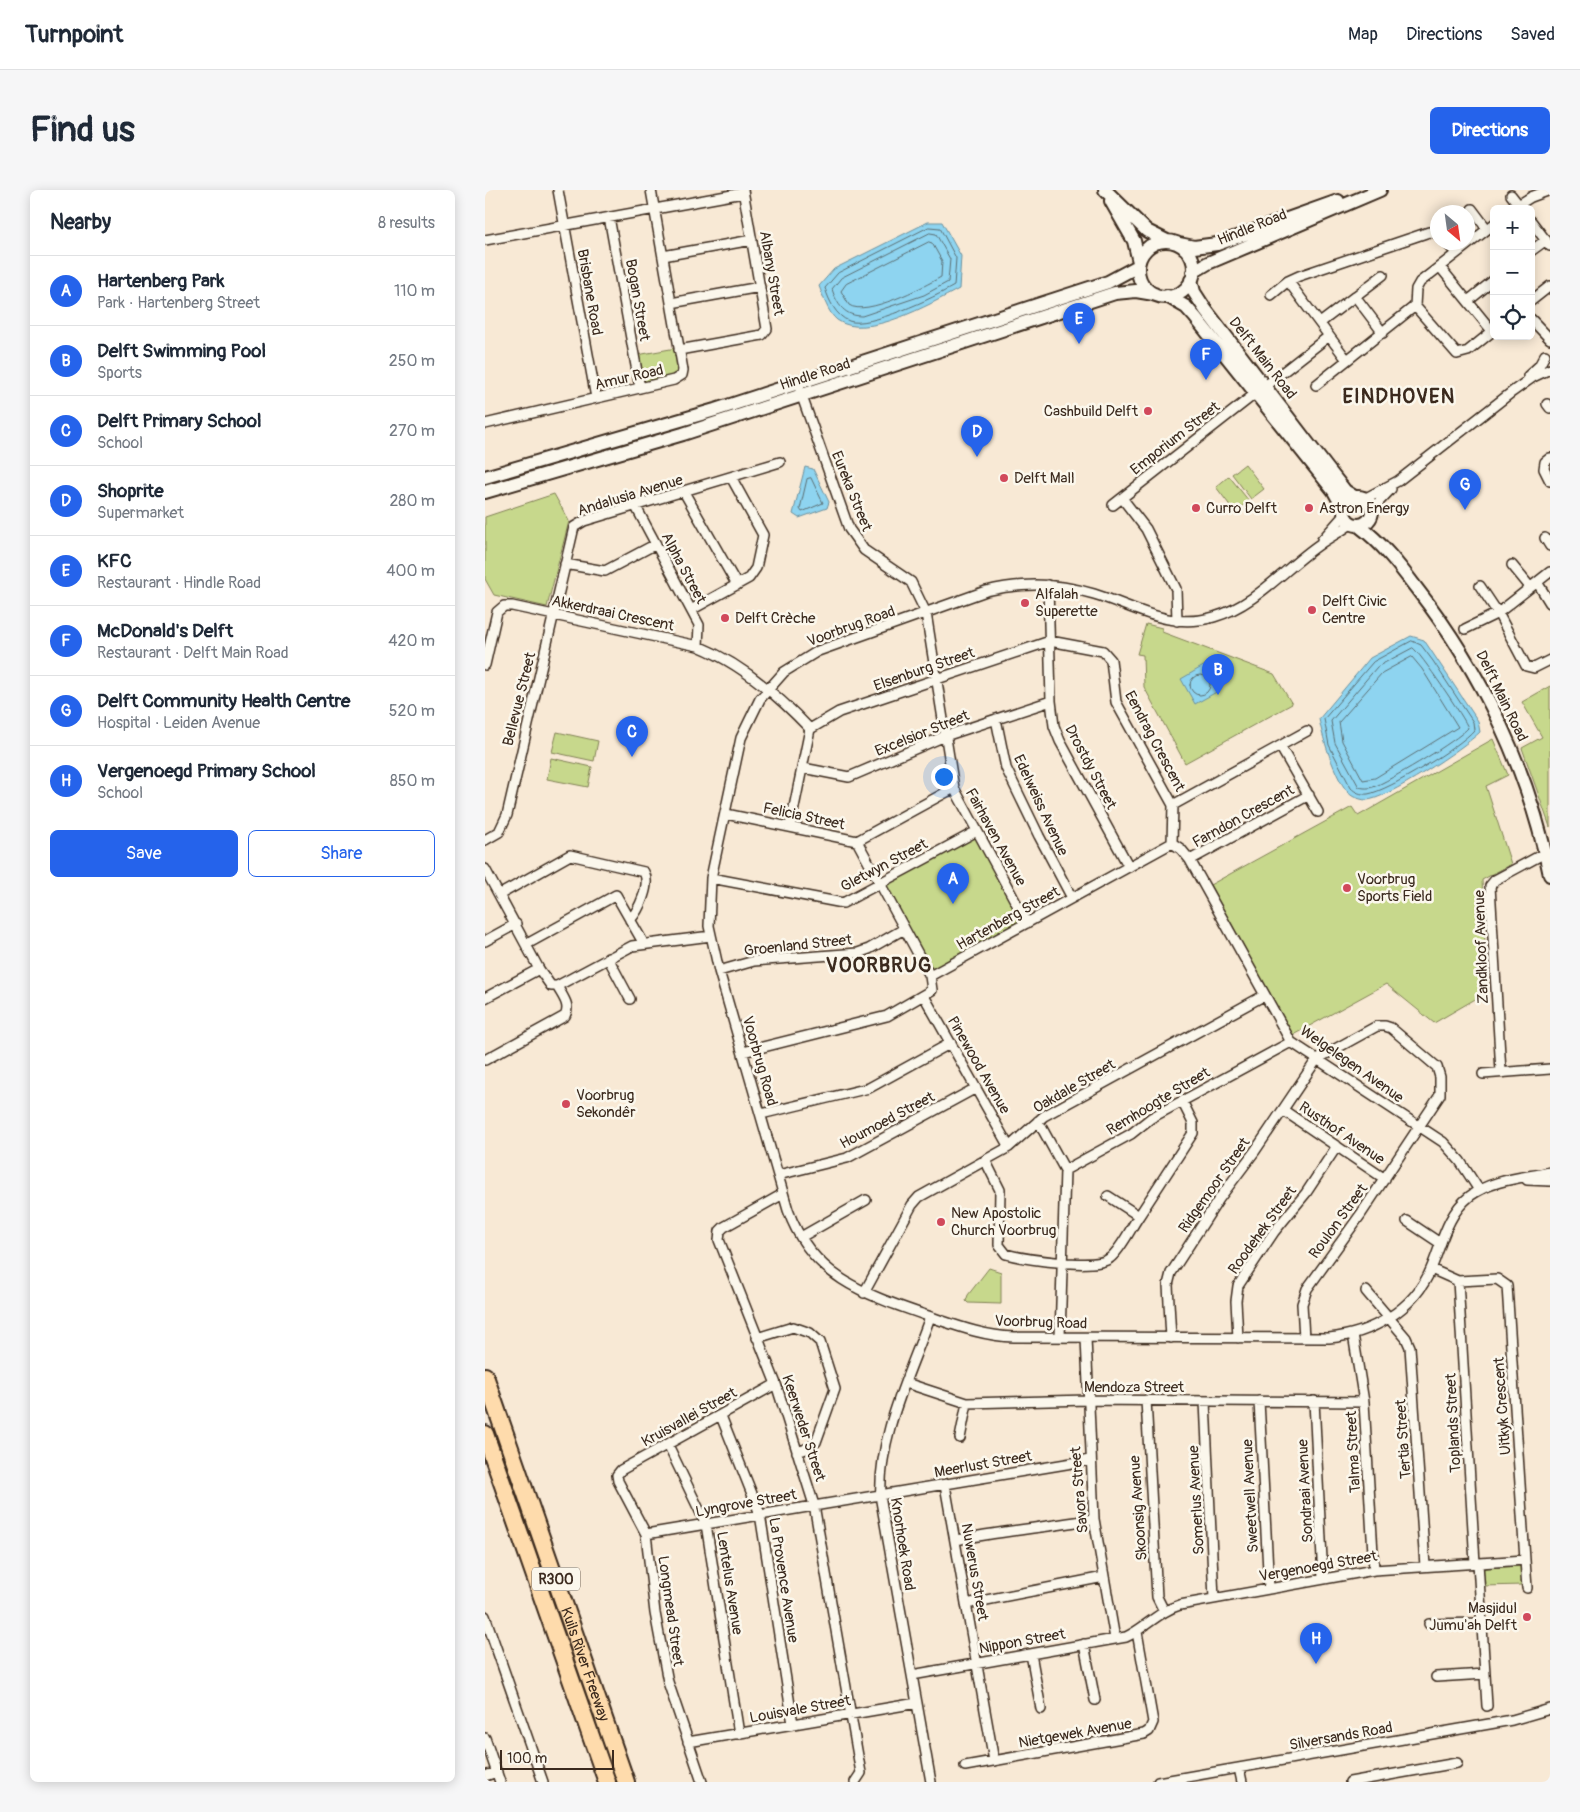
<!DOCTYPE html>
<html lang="en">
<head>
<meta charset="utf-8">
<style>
	body { margin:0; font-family:Pangolin,sans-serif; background:#f6f6f7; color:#1f2937 }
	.controls { position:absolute; right:15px; top:15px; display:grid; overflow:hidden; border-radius:8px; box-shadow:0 2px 12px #0003 }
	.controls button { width:45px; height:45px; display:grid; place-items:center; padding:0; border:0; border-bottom:1px solid #e0e1e3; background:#fff; color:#1f2937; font:25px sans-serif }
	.compass { position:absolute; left:945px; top:15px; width:45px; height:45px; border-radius:50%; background:#fff; box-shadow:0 2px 12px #0003; rotate:151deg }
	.scale { position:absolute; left:15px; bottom:12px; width:114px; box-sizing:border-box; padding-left:5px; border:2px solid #3b2a1e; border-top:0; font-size:14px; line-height:18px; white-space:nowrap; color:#3b2a1e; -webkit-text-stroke:4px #fbf7ec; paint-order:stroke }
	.you { position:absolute; left:458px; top:586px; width:18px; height:18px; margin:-12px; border:4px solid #fff; border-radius:50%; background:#1a73e8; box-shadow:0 0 0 8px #1a73e833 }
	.badge { display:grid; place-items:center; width:32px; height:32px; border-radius:50%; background:#2563eb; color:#fff; font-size:16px; font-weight:700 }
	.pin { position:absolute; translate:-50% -41px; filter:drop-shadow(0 1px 2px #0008) }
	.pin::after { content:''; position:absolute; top:26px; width:18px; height:15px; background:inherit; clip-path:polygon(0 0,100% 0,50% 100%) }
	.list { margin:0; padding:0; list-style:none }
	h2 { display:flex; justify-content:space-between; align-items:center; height:65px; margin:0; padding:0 20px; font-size:21px }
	h2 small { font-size:16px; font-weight:400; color:#747a83 }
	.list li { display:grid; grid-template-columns:32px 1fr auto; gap:15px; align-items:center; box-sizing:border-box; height:70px; padding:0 20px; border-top:1px solid #e0e1e3 }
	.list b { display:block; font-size:19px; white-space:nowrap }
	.list p { margin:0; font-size:16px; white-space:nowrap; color:#747a83 }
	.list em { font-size:16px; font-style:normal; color:#747a83 }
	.actions { display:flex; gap:10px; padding:15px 20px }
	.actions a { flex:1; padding:11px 0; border:1px solid #2563eb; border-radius:8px; text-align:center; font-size:18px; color:#2563eb }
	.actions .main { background:#2563eb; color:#fff }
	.icon { flex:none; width:28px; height:28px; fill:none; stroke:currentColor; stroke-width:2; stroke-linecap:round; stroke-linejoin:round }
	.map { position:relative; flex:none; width:1065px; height:1592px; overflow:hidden; border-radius:8px }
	header { display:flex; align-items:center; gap:30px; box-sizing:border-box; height:70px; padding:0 25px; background:#fff; border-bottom:1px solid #e0e1e3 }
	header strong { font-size:24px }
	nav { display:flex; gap:28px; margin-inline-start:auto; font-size:18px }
	.intro { display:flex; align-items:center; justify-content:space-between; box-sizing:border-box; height:120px; padding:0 30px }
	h1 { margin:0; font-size:35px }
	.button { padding:12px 22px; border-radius:8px; background:#2563eb; color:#fff; font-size:18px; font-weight:700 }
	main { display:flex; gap:30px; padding:0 30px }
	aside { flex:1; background:#fff; border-radius:8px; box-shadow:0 2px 12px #0003 }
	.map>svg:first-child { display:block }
</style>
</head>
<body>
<header>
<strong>Turnpoint</strong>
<nav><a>Map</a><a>Directions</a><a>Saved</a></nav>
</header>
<div class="intro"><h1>Find us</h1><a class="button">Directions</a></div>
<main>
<aside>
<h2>Nearby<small>8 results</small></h2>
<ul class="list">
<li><span class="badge">A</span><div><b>Hartenberg Park</b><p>Park · Hartenberg Street</p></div><em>110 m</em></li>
<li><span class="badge">B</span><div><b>Delft Swimming Pool</b><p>Sports</p></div><em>250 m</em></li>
<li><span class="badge">C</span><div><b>Delft Primary School</b><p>School</p></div><em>270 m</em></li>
<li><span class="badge">D</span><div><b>Shoprite</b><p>Supermarket</p></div><em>280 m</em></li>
<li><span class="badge">E</span><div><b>KFC</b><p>Restaurant · Hindle Road</p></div><em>400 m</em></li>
<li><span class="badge">F</span><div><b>McDonald's Delft</b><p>Restaurant · Delft Main Road</p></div><em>420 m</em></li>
<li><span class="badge">G</span><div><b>Delft Community Health Centre</b><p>Hospital · Leiden Avenue</p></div><em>520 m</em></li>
<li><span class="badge">H</span><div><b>Vergenoegd Primary School</b><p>School</p></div><em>850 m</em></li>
</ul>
<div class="actions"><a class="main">Save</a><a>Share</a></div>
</aside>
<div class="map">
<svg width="1065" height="1592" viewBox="0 0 1065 1592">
	<rect width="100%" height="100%" fill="#f8e9d5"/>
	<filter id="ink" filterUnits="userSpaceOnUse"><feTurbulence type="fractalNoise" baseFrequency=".02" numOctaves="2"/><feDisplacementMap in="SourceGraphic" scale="10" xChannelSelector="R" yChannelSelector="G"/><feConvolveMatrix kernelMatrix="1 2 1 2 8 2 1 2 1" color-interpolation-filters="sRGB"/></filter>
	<g filter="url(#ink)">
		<!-- green -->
		<path fill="#c7d88c" stroke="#818155" d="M191 158 195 181 193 186 159 192 152 165Z
			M760 274 779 299 766 309 747 284Z
			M744 286 764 311 750 322 731 297Z
			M69 304 84 331 62 417 9 405 0 389V327Z
			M661 434 677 438V442L789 484 807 514 700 573 659 497 658 465 652 464Z
			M1065 496V637L1037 558 1057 547 1037 512Z
			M72 542 113 551 109 571 67 562Z
			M1008 549 1023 585 1001 596 1026 674 997 690 1002 795 999 798V804L949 833 901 794 808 845 725 695 867 617 873 626Z
			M66 568 107 577 103 597 62 589Z
			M487 647 492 648 535 728 533 733 449 780 445 778 402 700V694Z
			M504 1078 516 1082V1114L483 1113 481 1111 483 1105Z
			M1038 1376V1395L998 1396 997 1378Z"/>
		<!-- water -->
		<path fill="#8ed4f0" stroke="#6d909c" d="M443 32H457L476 66 474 99C445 114 381 151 352 130 343 123 338 106 334 96L349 79Z
			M320 277 328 279 344 312 342 318 314 328 308 324Z
			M926 446 939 450 993 531 995 542C980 557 900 611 881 610 878 610 872 608 869 607 853 600 837 546 834 529L885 468Z
			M722 474 735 500 710 514 696 489Z"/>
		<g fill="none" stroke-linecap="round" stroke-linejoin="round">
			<!-- shore -->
			<path stroke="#5c6e72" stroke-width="1" d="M444 37 455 38 471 68 469 96C450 107 383 139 364 131 351 126 344 111 340 98L353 83Z
				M445 43 451 44 465 69 463 92 439 105 377 126C360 126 352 115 347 99L356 88Z
				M444 52 447 53 457 71 456 87C438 97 381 127 364 115L356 101 361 94Z
				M326 288 338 313 317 322 315 319 322 289Z
				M927 451 936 455 948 471 988 532 989 540C976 556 903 601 883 604 876 605 870 602 866 598L844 555 839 529 888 472Z
				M928 458C934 461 981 530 983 538 970 552 912 586 893 595 887 598 881 599 874 597L850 553 846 531 892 477Z
				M927 467 937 479 973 537 890 588 878 590 857 551 854 532 897 483Z
				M705 495a10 10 0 1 1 20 0a10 10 0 1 1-20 0Z"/>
			<defs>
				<path id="street" d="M73 0 111 208
					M1026 5 1037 19
					M987 19 1002 39
					M1027 19 1046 7 1065 0
					M124 27 155 198
					M1046 31 1065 56
					M1009 34 935 92 931 99 930 116 972 164 983 161 1009 140
					M0 50 258 3
					M961 52 971 63
					M1046 61 1061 50
					M178 66 267 50
					M955 77 1007 141
					M803 91 862 170
					M786 105 803 91 814 86 944 42 952 43
					M870 106 898 143
					M983 111 1009 90
					M1046 111 1065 96
					M186 113 275 97
					M1046 129 1065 149
					M835 133 898 85
					M194 160 277 145 282 139 258 0
					M1043 186 1054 176 1060 165
					M831 195 930 116
					M315 201 364 339 379 360 426 392 441 423 469 598 542 733
					M1062 214 1065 218
					M0 234 189 190 197 185 198 180 166 0
					M1065 268 1060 272 1059 279 1065 291
					M199 302 252 395
					M637 308 661 339 691 399 692 431
					M879 309 913 291 1027 202 1048 187 1065 179
					M150 315 214 435 213 456
					M628 315 844 146
					M886 320 906 299
					M867 333C857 341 845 347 835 354 800 378 771 415 729 427 684 440 651 417 609 404 573 393 537 392 501 401L333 461 299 482 275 509 256 548 226 688 224 736 234 781 303 1020C326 1086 379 1104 440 1125 470 1135 497 1146 529 1147L844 1148C886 1144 929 1120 946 1079 957 1053 962 1024 985 1006 1008 989 1038 988 1065 982
					M1060 348 1065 356
					M837 350 860 324
					M80 374 120 381 171 354
					M1027 375 1045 397
					M1052 392 1065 413
					M563 395 566 511 569 536 575 551 644 677
					M995 396 1013 423 1041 476 1049 478 1065 470
					M206 420 264 388 271 378 278 345 246 287
					M980 439 1013 423 1065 382
					M0 475 12 422 19 416H27L213 456C257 474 293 505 325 539
					M511 529 521 578 554 646 587 708
					M325 539 354 522 565 451 618 461 626 470 631 512 688 615 687 653
					M795 556 833 622
					M318 578 364 587 460 546 566 511
					M688 615 822 541
					M241 624 372 651 469 598
					M305 637 325 539
					M0 650 14 642 22 625 89 337 99 331 295 272
					M687 653 696 659 705 670 806 852 958 952 975 971 994 1000
					M705 670 824 605
					M0 679 54 779 66 796H72L147 756 226 746
					M226 688 358 713 492 641
					M14 705 85 665 159 682C166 695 154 720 145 730
					M0 751 31 734
					M42 754 131 705 159 754
					M123 768 145 809
					M234 781 269 771 373 763 384 759 419 739
					M445 786 687 653
					M439 806 524 957
					M0 808 54 779
					M258 862 402 826 447 800 445 786 372 651
					M0 870 80 826C86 815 77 806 72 796
					M1016 882 1005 696 1010 690 1060 663
					M998 884 1065 879
					M798 920 900 989
					M276 924 384 898 466 853
					M553 931 580 980 575 1147
					M500 970 515 1000 514 1055 521 1064C539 1069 612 1080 625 1068 637 1058 645 1039 654 1026
					M580 980 646 944 666 928 806 852
					M293 985 362 968 491 898
					M1042 990 1065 991
					M298 1004 239 1037 235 1041 234 1050 291 1194 329 1315 376 1583 370 1592
					M623 1006 654 1026 708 943V933L697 911
					M922 1031 955 1053
					M316 1047 381 1010
					M973 1091 990 1373
					M881 1101 921 1148 925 1157 940 1376
					M379 1103 427 1015 434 1007 524 957 559 926 780 805
					M445 1127C424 1186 392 1247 396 1311L446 1592
					M868 1144 879 1212 889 1380
					M272 1148 308 1137 325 1143 335 1152 350 1199 331 1252 324 1258 312 1262
					M601 1148 609 1329 630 1449
					M686 1148 683 1095 686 1083 734 1009 770 961 832 869 892 836H900L906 838 952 877 955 887V905L876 1024 822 1099 817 1114 819 1148
					M753 1148 751 1111 753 1096 789 1042 821 1003 852 956
					M421 1193 482 1213 603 1210 879 1212
					M661 1210 672 1407 679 1421
					M720 1211 729 1409
					M774 1211 784 1399
					M829 1211 838 1389
					M236 1226 275 1324 308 1534
					M475 1248 482 1213
					M183 1255 221 1334 254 1544
					M460 1295 509 1571
					M161 1344 605 1270
					M471 1350C517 1341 563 1337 609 1329
					M1040 1370 1042 1398
					M993 1373 1002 1516
					M481 1414 619 1387
					M0 1426 58 1592
					M944 1434 997 1433
					M599 1454 610 1510
					M546 1464 556 1519
					M427 1485 641 1447C660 1438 674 1421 695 1415L889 1380 1040 1370 1022 1096 1012 1089 973 1091 946 1079
					M951 1487 1000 1484
					M0 1548 15 1592
					M203 1552 432 1513
					M480 1576 659 1544 664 1541 668 1532 652 1442
					M754 1578 757 1592
					M0 1586 12 1582
					M217 1592 183 1492 170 1423 161 1344 133 1291 132 1285 136 1280 291 1194
					M673 1592 1027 1530 1065 1519
					M865 1592 972 1573"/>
				<path id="secondary" d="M620 0 662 41 682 51
					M626 11 649 51 654 72
					M653 79a28 28 0 1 1 56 0a28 28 0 1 1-56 0Z
					M694 54 709 57 732 54 853 11
					M708 82 723 73 895 0
					M706 90 709 102 720 119 842 278 860 301 871 308
					M682 106 701 117 710 127 849 301 859 319
					M0 287 230 220 623 92 653 76
					M0 302 198 244 630 103 651 101 669 104
					M859 321a14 14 0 1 1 28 0a14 14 0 1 1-28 0Z
					M873 335C897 353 914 375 932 399 997 482 1044 581 1065 685"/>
				<g id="highway">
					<path id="s1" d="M0 1186 141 1592"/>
					<path d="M0 1244 122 1592"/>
				</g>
			</defs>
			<!-- street casing -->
			<use href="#street" stroke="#3b2a1e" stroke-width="12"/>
			<!-- secondary casing -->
			<use href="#secondary" stroke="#3b2a1e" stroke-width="16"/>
			<!-- highway casing -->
			<use href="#highway" stroke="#3b2a1e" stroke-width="20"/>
			<!-- street -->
			<use href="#street" stroke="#fbf7ec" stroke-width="9"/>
			<!-- secondary -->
			<use href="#secondary" stroke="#fbf7ec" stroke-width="12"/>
			<!-- highway -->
			<use href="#highway" stroke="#fedbac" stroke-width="16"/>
		</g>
	</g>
	<!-- markers -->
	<g fill="#d1495b" stroke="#fbf7ec" stroke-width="2">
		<circle cx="663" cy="221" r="5"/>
		<circle cx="519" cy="288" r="5"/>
		<circle cx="711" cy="318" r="5"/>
		<circle cx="824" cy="318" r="5"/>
		<circle cx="540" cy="413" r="5"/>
		<circle cx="827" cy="420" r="5"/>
		<circle cx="240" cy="428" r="5"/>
		<circle cx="862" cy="698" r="5"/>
		<circle cx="81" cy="914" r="5"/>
		<circle cx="456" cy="1032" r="5"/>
		<circle cx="1042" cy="1427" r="5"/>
	</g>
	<g text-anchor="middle" stroke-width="5" stroke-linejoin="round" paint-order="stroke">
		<!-- shield labels -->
		<rect fill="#fbf7ec" stroke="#75685c" stroke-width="1" x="47" y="1377.5" width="48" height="23" rx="4"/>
		<g font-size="14" font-weight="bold" fill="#3b2a1e">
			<text x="71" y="1394">R300</text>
		</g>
		<!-- street labels -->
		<g font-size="15" fill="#3b2a1e" stroke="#fbf7ec">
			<text transform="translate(767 37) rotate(-22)" y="5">Hindle Road</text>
			<text transform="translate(287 83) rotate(80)" y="5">Albany Street</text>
			<text transform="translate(105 102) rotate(80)" y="5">Brisbane Road</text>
			<text transform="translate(153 110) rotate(80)" y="5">Bogan Street</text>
			<text transform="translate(778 168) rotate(52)" y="5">Delft Main Road</text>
			<text transform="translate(330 184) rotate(-18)" y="5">Hindle Road</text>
			<text transform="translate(144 187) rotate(-13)" y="5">Amur Road</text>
			<text transform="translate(690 248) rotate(-38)" y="5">Emporium Street</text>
			<text transform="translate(367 301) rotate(68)" y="5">Eureka Street</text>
			<text transform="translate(145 305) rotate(-17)" y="5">Andalusia Avenue</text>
			<text transform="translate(199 378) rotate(62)" y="5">Alpha Street</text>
			<text transform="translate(128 423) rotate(12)" y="5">Akkerdraai Crescent</text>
			<text transform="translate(366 436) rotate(-20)" y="5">Voorbrug Road</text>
			<text transform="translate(439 479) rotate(-19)" y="5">Elsenburg Street</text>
			<text transform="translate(1017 506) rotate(64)" y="5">Delft Main Road</text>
			<text transform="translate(34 509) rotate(-76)" y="5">Bellevue Street</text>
			<text transform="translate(437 543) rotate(-22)" y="5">Excelsior Street</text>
			<text transform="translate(670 551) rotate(62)" y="5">Eendrag Crescent</text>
			<text transform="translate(606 577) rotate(62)" y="5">Drostdy Street</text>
			<text transform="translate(556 615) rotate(65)" y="5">Edelweiss Avenue</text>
			<text transform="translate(319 626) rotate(12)" y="5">Felicia Street</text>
			<text transform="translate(758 626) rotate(-29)" y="5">Farndon Crescent</text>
			<text transform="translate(511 647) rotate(61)" y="5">Fairhaven Avenue</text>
			<text transform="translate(399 675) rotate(-28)" y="5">Gletwyn Street</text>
			<text transform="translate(523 728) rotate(-29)" y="5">Hartenberg Street</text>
			<text transform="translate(313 755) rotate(-6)" y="5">Groenland Street</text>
			<text transform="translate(996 757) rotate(-92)" y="5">Zandkloof Avenue</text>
			<text transform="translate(275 871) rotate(74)" y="5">Voorbrug Road</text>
			<text transform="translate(867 874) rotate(35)" y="5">Welgelegen Avenue</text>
			<text transform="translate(494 875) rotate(60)" y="5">Pinewood Avenue</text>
			<text transform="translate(589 896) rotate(-30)" y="5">Oakdale Street</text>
			<text transform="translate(673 911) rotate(-31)" y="5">Remhoogte Street</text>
			<text transform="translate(402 930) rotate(-28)" y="5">Houmoed Street</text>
			<text transform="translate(857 943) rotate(34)" y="5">Rusthof Avenue</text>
			<text transform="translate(729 995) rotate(-55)" y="5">Ridgemoor Street</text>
			<text transform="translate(853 1031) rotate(-54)" y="5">Roulon Street</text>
			<text transform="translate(777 1040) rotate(-54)" y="5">Roodehek Street</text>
			<text transform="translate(556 1132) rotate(2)" y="5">Voorbrug Road</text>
			<text x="649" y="1202">Mendoza Street</text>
			<text transform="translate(1017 1216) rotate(-94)" y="5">Uitkyk Crescent</text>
			<text transform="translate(204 1227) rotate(-29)" y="5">Kruisvallei Street</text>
			<text transform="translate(968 1233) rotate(-93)" y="5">Toplands Street</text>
			<text transform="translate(319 1238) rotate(72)" y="5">Keerweder Street</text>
			<text transform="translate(918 1249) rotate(-94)" y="5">Tertia Street</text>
			<text transform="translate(868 1262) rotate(-93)" y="5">Talma Street</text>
			<text transform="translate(498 1274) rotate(-10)" y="5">Meerlust Street</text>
			<text transform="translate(594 1300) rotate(-95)" y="5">Savora Street</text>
			<text transform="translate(820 1301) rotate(-93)" y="5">Sondraai Avenue</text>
			<text transform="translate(765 1306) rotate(-93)" y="5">Sweetwell Avenue</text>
			<text transform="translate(711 1310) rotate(-93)" y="5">Somerlus Avenue</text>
			<text transform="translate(261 1313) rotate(-10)" y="5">Lyngrove Street</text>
			<text transform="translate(653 1318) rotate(-94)" y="5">Skoonsig Avenue</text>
			<text transform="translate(418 1354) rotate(81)" y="5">Knorhoek Road</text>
			<text transform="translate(833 1376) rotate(-10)" y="5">Vergenoegd Street</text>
			<text transform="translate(490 1382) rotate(80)" y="5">Nuwerus Street</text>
			<text transform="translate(299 1390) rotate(81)" y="5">La Provence Avenue</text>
			<text transform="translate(245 1393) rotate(81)" y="5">Lentelus Avenue</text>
			<text transform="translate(186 1421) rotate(82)" y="5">Longmead Street</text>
			<text transform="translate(537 1451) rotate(-10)" y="5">Nippon Street</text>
			<text dy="5" stroke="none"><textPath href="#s1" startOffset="305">Kuils River Freeway</textPath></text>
			<text transform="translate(315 1519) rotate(-10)" y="5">Louisvale Street</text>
			<text transform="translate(590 1543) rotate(-10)" y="5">Nietgewek Avenue</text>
			<text transform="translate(856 1546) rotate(-10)" y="5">Silversands Road</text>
		</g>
		<!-- poi labels -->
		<g font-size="15" fill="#3b2a1e" stroke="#fbf7ec" text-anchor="start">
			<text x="653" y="226" text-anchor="end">Cashbuild Delft</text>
			<text x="529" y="293">Delft Mall</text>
			<text x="721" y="323">Curro Delft</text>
			<text x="834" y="323">Astron Energy</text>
			<text x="550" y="409">Alfalah<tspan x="550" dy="17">Superette</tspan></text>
			<text x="837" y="416">Delft Civic<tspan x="837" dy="17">Centre</tspan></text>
			<text x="250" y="433">Delft Crèche</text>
			<text x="872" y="694">Voorbrug<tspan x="872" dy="17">Sports Field</tspan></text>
			<text x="91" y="910">Voorbrug<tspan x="91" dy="17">Sekondêr</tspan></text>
			<text x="466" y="1028">New Apostolic<tspan x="466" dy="17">Church Voorbrug</tspan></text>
			<text x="1032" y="1423" text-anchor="end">Masjidul<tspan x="1032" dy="17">Jumu'ah Delft</tspan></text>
		</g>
		<!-- district labels -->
		<g font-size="20" font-weight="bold" letter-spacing="1" fill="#3b2a1e" stroke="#fbf7ec">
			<text x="914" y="213">EINDHOVEN</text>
			<text x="394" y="782">VOORBRUG</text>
		</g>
	</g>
</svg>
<div class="controls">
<button>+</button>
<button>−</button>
<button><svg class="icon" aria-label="locate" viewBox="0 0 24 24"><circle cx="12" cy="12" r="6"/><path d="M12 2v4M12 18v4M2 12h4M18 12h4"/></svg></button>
</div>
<svg class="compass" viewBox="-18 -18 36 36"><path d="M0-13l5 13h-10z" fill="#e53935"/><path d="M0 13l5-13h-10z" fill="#747a83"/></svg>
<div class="scale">100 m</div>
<div class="you"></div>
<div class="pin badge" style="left:468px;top:714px">A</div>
<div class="pin badge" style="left:733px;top:505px">B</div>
<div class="pin badge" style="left:147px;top:567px">C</div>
<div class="pin badge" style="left:492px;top:267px">D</div>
<div class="pin badge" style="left:594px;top:154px">E</div>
<div class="pin badge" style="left:721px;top:190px">F</div>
<div class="pin badge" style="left:980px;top:320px">G</div>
<div class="pin badge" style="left:831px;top:1474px">H</div>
</div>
</main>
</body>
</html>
